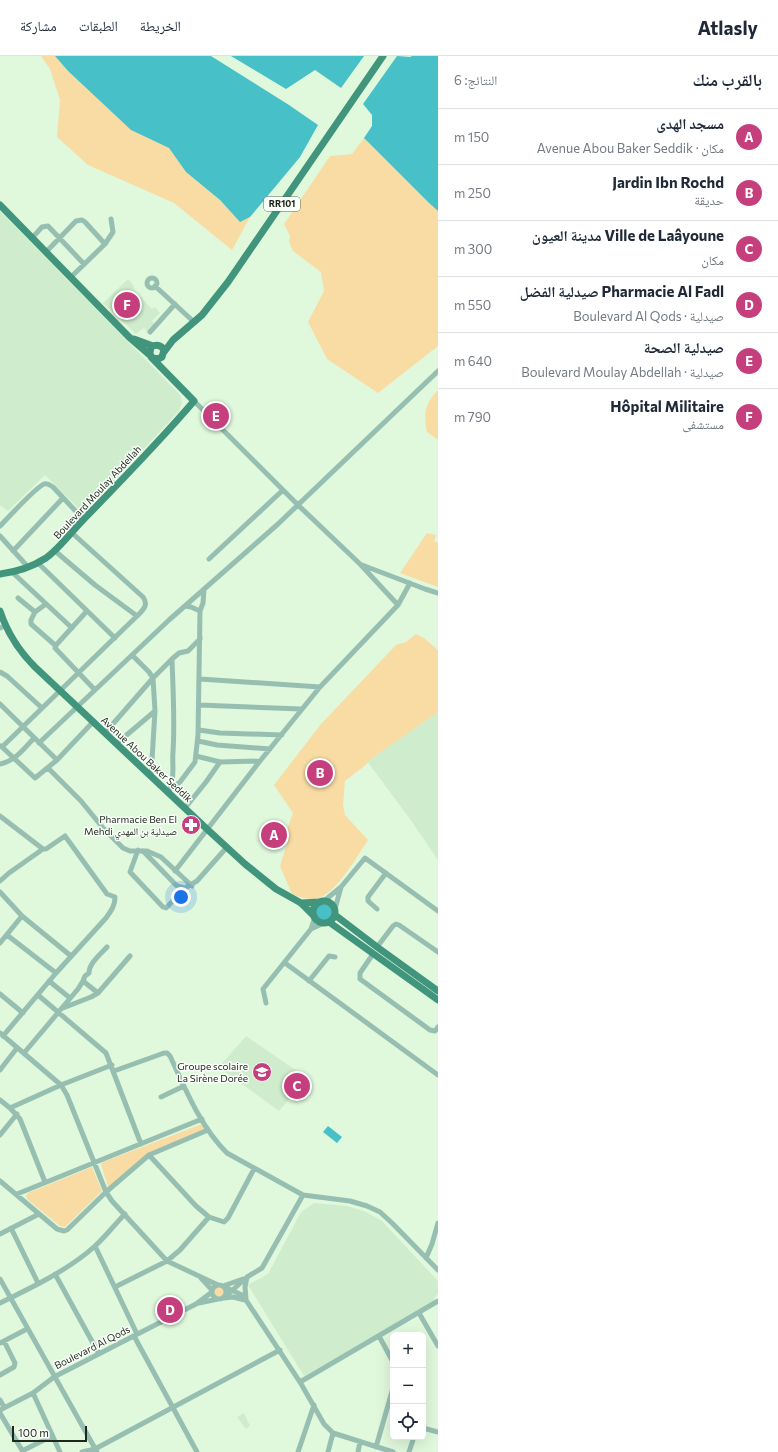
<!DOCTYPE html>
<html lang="ar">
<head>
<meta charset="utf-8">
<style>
	body { margin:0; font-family:Commissioner,"Noto Naskh Arabic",sans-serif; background:#f2f2f3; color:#1f2937; direction:rtl }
	.controls { position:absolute; right:12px; bottom:12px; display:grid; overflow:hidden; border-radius:6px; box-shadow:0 4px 16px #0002 }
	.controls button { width:36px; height:36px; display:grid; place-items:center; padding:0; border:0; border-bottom:1px solid #e0e1e3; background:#fff; color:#1f2937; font:20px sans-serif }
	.scale { position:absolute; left:12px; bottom:10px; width:75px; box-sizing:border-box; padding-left:4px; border:2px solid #1e271d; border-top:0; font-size:11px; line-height:14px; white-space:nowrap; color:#1e271d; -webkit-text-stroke:3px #fafef9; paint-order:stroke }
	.you { position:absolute; left:181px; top:841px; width:14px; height:14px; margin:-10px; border:3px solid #fff; border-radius:50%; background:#1a73e8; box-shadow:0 0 0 6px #1a73e833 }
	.badge { display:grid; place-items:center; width:26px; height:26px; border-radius:50%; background:#c63f7d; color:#fff; font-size:13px; font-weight:700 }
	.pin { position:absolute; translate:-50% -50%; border:2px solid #fff; box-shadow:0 1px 4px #0006 }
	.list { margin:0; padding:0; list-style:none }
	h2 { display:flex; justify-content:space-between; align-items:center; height:52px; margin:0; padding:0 16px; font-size:17px }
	h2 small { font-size:13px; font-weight:400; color:#747a83 }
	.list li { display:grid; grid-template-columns:26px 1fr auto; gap:12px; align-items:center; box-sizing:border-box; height:56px; padding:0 16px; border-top:1px solid #e0e1e3 }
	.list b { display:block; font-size:15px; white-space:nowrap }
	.list p { margin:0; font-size:13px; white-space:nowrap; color:#747a83 }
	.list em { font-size:13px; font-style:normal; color:#747a83 }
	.icon { flex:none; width:22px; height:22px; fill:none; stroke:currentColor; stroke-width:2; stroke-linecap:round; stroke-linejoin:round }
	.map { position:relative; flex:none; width:438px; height:1396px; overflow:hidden; direction:ltr }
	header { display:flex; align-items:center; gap:24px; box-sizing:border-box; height:56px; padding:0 20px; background:#fff; border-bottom:1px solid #e0e1e3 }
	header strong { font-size:19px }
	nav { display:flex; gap:22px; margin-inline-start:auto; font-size:14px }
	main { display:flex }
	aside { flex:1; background:#fff }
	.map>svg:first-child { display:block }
</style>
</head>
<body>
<header>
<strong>Atlasly</strong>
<nav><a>الخريطة</a><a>الطبقات</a><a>مشاركة</a></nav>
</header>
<main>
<aside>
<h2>بالقرب منك<small>النتائج: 6</small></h2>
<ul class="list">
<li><span class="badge">A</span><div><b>مسجد الهدى</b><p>مكان · Avenue Abou Baker Seddik</p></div><em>150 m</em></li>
<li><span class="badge">B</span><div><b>Jardin Ibn Rochd</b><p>حديقة</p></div><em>250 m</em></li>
<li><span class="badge">C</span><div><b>Ville de Laâyoune مدينة العيون</b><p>مكان</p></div><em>300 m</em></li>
<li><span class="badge">D</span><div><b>Pharmacie Al Fadl صيدلية الفضل</b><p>صيدلية · Boulevard Al Qods</p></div><em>550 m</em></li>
<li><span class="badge">E</span><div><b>صيدلية الصحة</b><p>صيدلية · Boulevard Moulay Abdellah</p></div><em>640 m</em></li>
<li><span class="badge">F</span><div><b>Hôpital Militaire</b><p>مستشفى</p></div><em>790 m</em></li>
</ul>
</aside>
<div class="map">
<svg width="438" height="1396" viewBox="0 0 438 1396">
	<rect width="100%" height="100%" fill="#e0f8dc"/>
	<!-- built -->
	<path fill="#cfedcc" d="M0 155 180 339 182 346 179 355 88 453 82 456 45 419 8 455 0 449Z
		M128 223 134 230 133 233 152 253 155 251 160 257 152 265 156 269 149 278 144 272 136 278 103 247Z
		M438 647V804L410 763 364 701Z
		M246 980 307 1022 279 1055 219 1011Z
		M314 1147 347 1150 366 1156 382 1165 438 1225V1237L432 1247 304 1320 248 1229 268 1218 301 1156Z
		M244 1357 250 1370 246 1373 237 1361Z"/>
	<!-- green -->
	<path fill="#f9dca3" d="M41 0H55L68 15 131 74 169 92 186 116 220 144 239 165 250 161 232 194 174 147 88 109 57 81 60 44 50 13Z
		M364 82 428 146 438 155V290L378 337 327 303 308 266 324 235 321 216 293 195 289 186 290 180 284 168 330 100 352 98Z
		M438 334V384L427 376C423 358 425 348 438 334Z
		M427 477 436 479 434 485 438 487V531L400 517Z
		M416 578 424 582 438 594V656L368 705 367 708 345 725 343 749 345 759 368 784C358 799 332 846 311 843 305 843 298 840 292 838L280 810 288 785 287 773 293 757 274 729 321 668 396 589 406 586Z
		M202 1068 204 1069V1073L202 1075 149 1097 110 1131H108L101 1108 103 1106Z
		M92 1111 102 1135 65 1171 60 1170 27 1143 26 1140 28 1137Z
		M213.5 1236a5.5 5.5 0 1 1 11 0a5.5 5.5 0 1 1-11 0Z"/>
	<!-- water -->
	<path fill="#47c0c7" d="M55 0H211L289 49 318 69 300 101 250 161 240 166 220 144 186 116 169 92 131 74 68 15Z
		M231 0H364L341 32 315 14 286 33Z
		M397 0 410 1 412 0H438V155L428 146 364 82 372 70V59L363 48Z
		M316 856a8 8 0 1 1 16 0a8 8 0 1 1-16 0Z
		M328 1070 342 1081 337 1087 323 1076Z"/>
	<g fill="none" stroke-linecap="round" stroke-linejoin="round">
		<!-- minor -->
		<path stroke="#97bfb1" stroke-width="5" d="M32 182 42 171 48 170 84 208
			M105 188 113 176 111 163
			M46 196 76 165 82 164 85 166 105 188 71 221
			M147 227a5 5 0 1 1 10 0a5 5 0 1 1-10 0Z
			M155 230 194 266
			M150 276 175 248
			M194 345 298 449 360 508 398 549
			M0 470C8 462 36 431 44 428 48 427 50 429 53 431L83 463
			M71 476 143 541C149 549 143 554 137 560
			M0 480 28 511
			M13 495 63 442
			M209 503 283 434
			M38 507 115 582
			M362 509 425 533 438 537
			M12 516 72 572
			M18 542 35 556 31 564V568L56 590
			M185 550 191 551 200 555
			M87 555 57 588 55 592 95 634
			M35 556 46 548
			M0 572 6 569
			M133 600 149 616 153 622 155 655 151 720
			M0 616 7 620 42 652
			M200 623 320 631
			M0 648 57 704
			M199 649 301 653
			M199 674 220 677 282 679
			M105 677 153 622 172 603 179 597 188 595 200 583V581
			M198 685 217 689 270 693
			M39 687 169 564 278 468 438 315
			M116 688 155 655
			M1 690 35 722 57 704 93 666
			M2 691 137 560 95 529 55 495
			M196 700 220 706 260 705
			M0 708C15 705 24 693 34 682
			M48 712 81 745 103 772 123 792 130 795H147L161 801 192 830
			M170 733C175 722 172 708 173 696 175 665 173 634 172 603
			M168 736 170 733 180 726 195 706 198 679 200 555 203 547 204 533
			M185 752 206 726 220 706
			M0 760 43 793 9 817 0 825
			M138 794 130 816 163 851 166 852 185 832
			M143 795 177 830 185 832 197 825 227 791
			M175 815 260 705 320 631 398 549 410 527
			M341 831 365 802 438 855
			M0 836 22 860 71 900
			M324 845 341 831 335 853
			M377 853 368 845V841L386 817
			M315 861 311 873 326 866
			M7 879 56 917
			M0 887 22 860
			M377 891 393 870 396 868 399 869 438 896
			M373 898 360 917V923L430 974 435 975 438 971
			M285 907 438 1019
			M49 925 70 942
			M83 925 85 920 89 917C89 907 101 898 107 891
			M309 925 329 900 335 901
			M0 938 23 957
			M38 939 106 997 141 1088
			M266 947 263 933 311 873
			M63 952 91 941 98 937 130 900
			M0 977 61 1029 67 1039 106 1136 112 1145 167 1205 218 1229
			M3 980 56 917 106 862C111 855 115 850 115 841L107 838 65 780 46 793H43
			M24 997 78 933 83 925 98 937
			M0 1014 17 992
			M114 1015 164 997H167L170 1000C185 1032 201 1072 227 1097L303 1139 350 1145 367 1150 380 1156 392 1167 438 1214
			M161 1041 184 1030
			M0 1044 10 1052 20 1063 45 1126
			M10 1052 61 1029 112 1009
			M0 1079 17 1058
			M149 1099 196 1150 209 1161 224 1166 228 1162 254 1113
			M0 1125 57 1173 64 1175 67 1174 106 1136 149 1099 208 1074
			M17 1138 202 1063
			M11 1172 38 1227
			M0 1178 39 1158
			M95 1190 137 1278
			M426 1202 432 1188 438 1167
			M55 1218 99 1298
			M201 1222 212 1234
			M0 1223 97 1396
			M212 1236a7 7 0 1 1 14 0a7 7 0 1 1-14 0Z
			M223 1230 243 1223
			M115 1231 167 1205 180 1194 209 1161
			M225 1231 242 1239 246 1244 300 1326 324 1368 333 1377 393 1396
			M226 1240 247 1221 262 1212 303 1139
			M224 1242 233 1241 245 1244
			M246 1243 245 1231 247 1221
			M0 1247C31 1232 70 1213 95 1190 106 1180 115 1168 125 1158
			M199 1247 218 1243
			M419 1257 438 1290
			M134 1280 197 1396
			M379 1280 393 1306
			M0 1287 27 1273
			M0 1319 14 1311 15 1307 4 1285
			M300 1326 438 1245
			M33 1337 60 1396
			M0 1344 4 1351
			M0 1354 33 1337 54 1321 196 1248 212 1236
			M0 1357 23 1396
			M423 1372 438 1376
			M376 1391 393 1332
			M23 1396 24 1394 52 1380
			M82 1396 95 1393 280 1294
			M298 1396 314 1349
			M328 1396 333 1377
			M358 1396 360 1386
			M409 1396 414 1381"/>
		<!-- major -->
		<path stroke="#42957d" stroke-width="7" d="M0 149 129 281 151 300
			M134 283 153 290
			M164 296 173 284 202 259 228 226 383 0
			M0 518C16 516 32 511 46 502 60 492 71 476 84 463 121 425 159 386 194 345L151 301 150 297 151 291C156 288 161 289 164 294L162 301 158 303 153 302
			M0 555C7 576 19 595 35 611L208 774 245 808 276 833 301 847 314 860
			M313 856a11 11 0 1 1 22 0a11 11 0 1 1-22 0Z
			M301 847 320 846
			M335 859 377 891 438 935
			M329 866 438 944"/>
	</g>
	<!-- icons -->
	<defs>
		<symbol id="pharmacy-disc" viewBox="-11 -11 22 22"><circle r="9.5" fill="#c63f7d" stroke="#fafef9"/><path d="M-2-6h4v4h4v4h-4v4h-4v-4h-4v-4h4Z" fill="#fff"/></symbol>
		<symbol id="school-disc" viewBox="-11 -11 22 22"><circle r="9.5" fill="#c63f7d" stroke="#fafef9"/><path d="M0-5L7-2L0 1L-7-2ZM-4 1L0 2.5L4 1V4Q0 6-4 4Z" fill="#fff"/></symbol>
	</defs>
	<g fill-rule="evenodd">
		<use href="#pharmacy-disc" x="180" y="758" width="22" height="22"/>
		<use href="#school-disc" x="251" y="1005" width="22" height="22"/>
	</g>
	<g text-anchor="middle" stroke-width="3" stroke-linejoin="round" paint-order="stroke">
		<!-- shield labels -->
		<rect fill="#fafef9" stroke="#60685f" stroke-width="1" x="264" y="141" width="36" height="14" rx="3"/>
		<g font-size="9" font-weight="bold" fill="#1e271d">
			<text x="282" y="151">RR101</text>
		</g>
		<!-- street labels -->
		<g font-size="10" fill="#1e271d" stroke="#fafef9">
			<text transform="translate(97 436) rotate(-47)" y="4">Boulevard Moulay Abdellah</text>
			<text transform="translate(147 703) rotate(43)" y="4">Avenue Abou Baker Seddik</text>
			<text transform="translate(92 1291) rotate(-27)" y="4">Boulevard Al Qods</text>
		</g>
		<!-- poi labels -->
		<g font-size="10" fill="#1e271d" stroke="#fafef9" text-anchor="end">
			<text x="177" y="767">Pharmacie Ben El<tspan x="177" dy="12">Mehdi صيدلية بن المهدي</tspan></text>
			<text x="248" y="1014">Groupe scolaire<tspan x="248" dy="12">La Sirène Dorée</tspan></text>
		</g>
	</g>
</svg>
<div class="controls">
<button>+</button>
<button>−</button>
<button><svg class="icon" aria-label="locate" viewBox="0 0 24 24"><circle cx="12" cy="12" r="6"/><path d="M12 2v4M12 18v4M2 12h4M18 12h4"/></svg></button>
</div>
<div class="scale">100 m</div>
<div class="you"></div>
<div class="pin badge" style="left:274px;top:779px">A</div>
<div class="pin badge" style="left:320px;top:717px">B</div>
<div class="pin badge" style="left:297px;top:1030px">C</div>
<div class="pin badge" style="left:170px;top:1254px">D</div>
<div class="pin badge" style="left:216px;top:360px">E</div>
<div class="pin badge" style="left:127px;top:249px">F</div>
</div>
</main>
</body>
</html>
